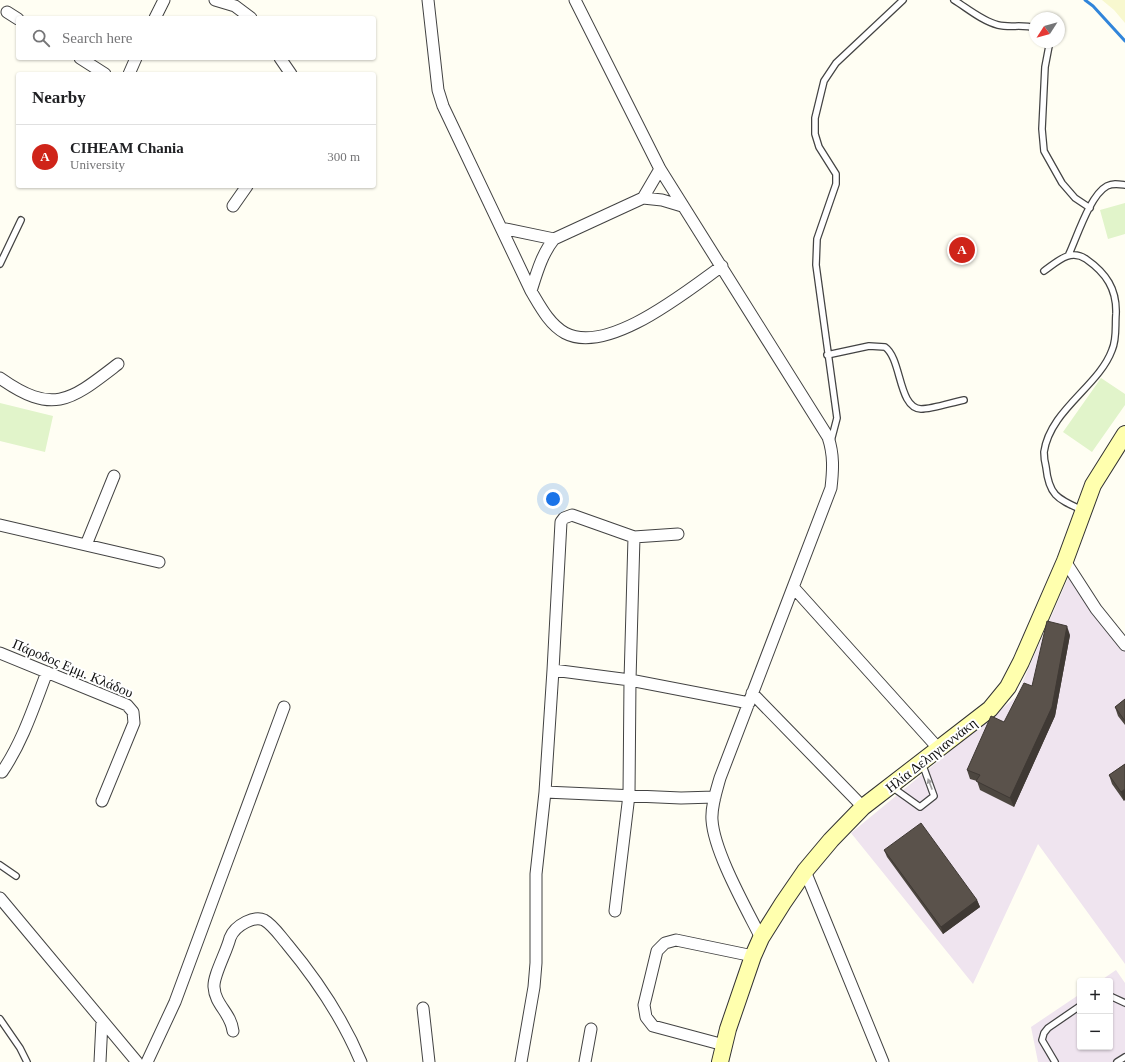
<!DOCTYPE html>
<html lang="en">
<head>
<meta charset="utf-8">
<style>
	body { margin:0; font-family:"Times New Roman",serif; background:#f6f6f6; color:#202124 }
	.controls { position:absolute; right:12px; bottom:12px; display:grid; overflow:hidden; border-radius:4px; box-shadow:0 1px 3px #0004 }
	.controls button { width:36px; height:36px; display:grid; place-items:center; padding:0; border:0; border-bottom:1px solid #e0e0e0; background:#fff; color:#202124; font:20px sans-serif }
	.compass { position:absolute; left:1029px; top:12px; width:36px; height:36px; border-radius:50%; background:#fff; box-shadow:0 1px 3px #0004; rotate:234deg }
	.you { position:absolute; left:553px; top:499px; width:14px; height:14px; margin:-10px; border:3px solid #fff; border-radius:50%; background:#1a73e8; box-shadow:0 0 0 6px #1a73e833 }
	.badge { display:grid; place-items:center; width:26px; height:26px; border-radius:50%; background:#cf2419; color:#fff; font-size:13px; font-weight:700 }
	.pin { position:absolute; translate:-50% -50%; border:2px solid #fff; box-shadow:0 1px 4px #0006 }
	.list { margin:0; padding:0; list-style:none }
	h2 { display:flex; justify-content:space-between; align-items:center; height:52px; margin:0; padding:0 16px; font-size:17px }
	h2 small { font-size:13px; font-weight:400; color:#757577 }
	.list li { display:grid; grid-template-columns:26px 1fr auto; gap:12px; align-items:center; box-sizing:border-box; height:64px; padding:0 16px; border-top:1px solid #e0e0e0 }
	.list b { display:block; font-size:15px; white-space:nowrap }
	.list p { margin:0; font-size:13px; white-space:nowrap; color:#757577 }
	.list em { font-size:13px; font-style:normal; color:#757577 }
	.icon { flex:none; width:22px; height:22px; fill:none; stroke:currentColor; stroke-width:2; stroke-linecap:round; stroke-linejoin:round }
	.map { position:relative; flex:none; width:1125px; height:1062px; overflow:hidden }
	.search { position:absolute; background:#fff; box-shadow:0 1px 3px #0004; left:16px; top:16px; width:360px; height:44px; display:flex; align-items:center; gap:10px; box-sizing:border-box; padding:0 14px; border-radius:4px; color:#757577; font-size:15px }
	.panel { position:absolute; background:#fff; box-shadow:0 1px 3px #0004; left:16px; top:72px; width:360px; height:116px; border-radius:4px }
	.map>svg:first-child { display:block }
</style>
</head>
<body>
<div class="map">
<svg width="1125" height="1062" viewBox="0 0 1125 1062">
	<rect width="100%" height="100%" fill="#fffef3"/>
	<!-- industrial -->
	<path fill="#efe4ef" d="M1069 576 1125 650V964L1038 844 973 984 851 833 1016 697Z
		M1116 970 1125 983V1062H1038L1031 1027 1080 994V1047H1110V981H1100Z"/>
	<!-- farmland -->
	<path fill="#f8f8cf" d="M1102 0H1125V23L1114 10Z"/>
	<!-- pitch -->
	<path fill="#e1f4ca" d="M1125 203V234L1108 239 1100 210Z
		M1101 378 1125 394V405L1092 452 1063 432Z
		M0 403 53 416 45 452 0 441Z"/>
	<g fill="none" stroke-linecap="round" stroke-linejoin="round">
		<!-- stream -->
		<path stroke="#3185da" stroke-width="3" d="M1085 0 1093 6 1125 41"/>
		<defs>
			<path id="lane" d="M954 0C967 8 982 21 998 25 1010 28 1023 24 1035 28
				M1048 42 1049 46 1045 67 1042 129 1044 151 1062 183 1075 198 1090 208
				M1069 254C1077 237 1090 195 1107 186 1113 183 1118 184 1125 185
				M0 264 21 220
				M1044 271C1057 262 1070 248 1086 259 1106 273 1117 289 1116 314 1115 326 1117 339 1112 350 1099 386 1050 410 1044 452 1044 457 1045 463 1046 467 1049 496 1058 499 1082 510
				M827 355 869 346 885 347C902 359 898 408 921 409 933 409 953 402 964 400
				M831 441 837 418 816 265 817 239 836 184V174L819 147 815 134V118L824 81 836 63 903 0
				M892 787 920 807 934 796 922 763
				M0 865 16 876
				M1110 996 1125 1003
				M0 1019 20 1048 27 1062
				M1055 1062 1042 1040 1044 1033 1048 1028 1080 1006
				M1117 1062 1125 1057"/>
			<path id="street" d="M215 0 235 6 251 18
				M428 0 438 90 443 106 531 291C540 306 549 324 565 333 608 356 688 290 722 266
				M575 0 660 169 828 437C834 455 833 470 831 488L720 778C716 792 711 807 712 820 714 852 746 908 761 938
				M7 12 18 19
				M155 18 164 0
				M80 58 105 74
				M280 58 291 74
				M129 74 136 58
				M643 198 660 169
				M233 206 247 186
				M501 228 554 239
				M531 291C537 272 542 254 554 239L643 198 662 200 682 206
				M0 378C54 416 71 400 118 364
				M0 525 159 562
				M86 545 114 476
				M1065 561 1096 609 1125 645
				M794 588 938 748
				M0 653 127 705 133 712 134 723 102 801
				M553 670 561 522 564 518 572 515 634 537
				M752 693 863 807
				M2 772C23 741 34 706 47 672
				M545 792 681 798 715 797
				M805 871 883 1062
				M0 898 137 1062
				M615 911 629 795 630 680 634 537 678 534
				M423 1008 429 1062
				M233 1031C231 1013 215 1005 214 987 213 976 227 951 230 938 233 930 238 926 246 922 252 919 258 917 264 920 273 925 280 936 287 944 317 980 343 1019 361 1062
				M724 1045 653 1026 646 1017 644 1005 657 951 665 943 676 940 753 956
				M100 1062 102 1021
				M147 1062 175 1002 284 707
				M521 1062 534 987 536 963V874L545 792 553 670 630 680 749 703
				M585 1062 591 1029"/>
			<path id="secondary" d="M720 1062 728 1029 753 956 761 938 783 903 805 871 831 840 863 807 990 709 1008 687 1021 662 1065 561 1093 485 1125 434"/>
		</defs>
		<!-- lane casing -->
		<use href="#lane" stroke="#434343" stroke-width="8"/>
		<!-- street casing -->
		<use href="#street" stroke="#434343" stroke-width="13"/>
		<!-- secondary casing -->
		<use href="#secondary" stroke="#323232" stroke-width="18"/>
		<!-- lane -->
		<use href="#lane" stroke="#fff" stroke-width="5.5"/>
		<!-- street -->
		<use href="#street" stroke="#fff" stroke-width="11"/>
		<!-- secondary -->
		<use href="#secondary" stroke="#ffffae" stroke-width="16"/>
	</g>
	<!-- wall -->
	<path fill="#4d4740" d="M1070 635 1055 716 1014 807 980 790 977 781 970 779 967 770 1032 686Z
		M1125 699V725L1118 716 1115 707Z
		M1125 764 1124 801 1112 784 1109 775Z
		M884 850 977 900 980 907 943 934 887 857Z"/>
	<!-- shaded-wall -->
	<path fill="#3f3934" d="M1067 626 1070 635 1055 716 1014 807 1010 798Z
		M1125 789V800L1124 801 1121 792Z
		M977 900 980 907 943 934 941 927Z"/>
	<!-- building -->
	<path fill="#5a524b" stroke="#3f3934" d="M1047 621 1067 626 1052 707 1010 798 976 781 980 775 967 770 991 716 1004 722 1024 683 1032 686Z
		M1125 699V721L1115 707Z
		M1125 764V789L1121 792 1109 775Z
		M921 823 977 900 941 927 884 850Z"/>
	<!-- one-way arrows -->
	<defs><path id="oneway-solid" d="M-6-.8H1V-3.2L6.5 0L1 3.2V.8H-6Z"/></defs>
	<use fill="#9f9f9f" href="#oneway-solid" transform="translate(930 784) rotate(-111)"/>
	<g text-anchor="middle" stroke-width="4" stroke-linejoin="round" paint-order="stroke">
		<!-- street labels -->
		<g font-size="14" fill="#101010" stroke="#fff">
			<text transform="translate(73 668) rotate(23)" y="5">Πάροδος Εμμ. Κλάδου</text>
			<text transform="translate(931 755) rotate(-38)" y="5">Ηλία Δεληγιαννάκη</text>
		</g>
	</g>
</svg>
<div class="controls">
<button>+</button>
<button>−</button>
</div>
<svg class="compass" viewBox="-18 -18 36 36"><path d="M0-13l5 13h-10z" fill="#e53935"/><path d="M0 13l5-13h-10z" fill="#757577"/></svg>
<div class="you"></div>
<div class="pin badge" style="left:962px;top:250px">A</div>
<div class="search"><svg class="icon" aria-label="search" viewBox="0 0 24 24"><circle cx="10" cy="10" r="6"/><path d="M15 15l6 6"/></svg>Search here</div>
<section class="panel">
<h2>Nearby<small></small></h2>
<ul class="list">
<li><span class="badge">A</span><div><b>CIHEAM Chania</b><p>University</p></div><em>300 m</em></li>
</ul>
</section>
</div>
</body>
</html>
